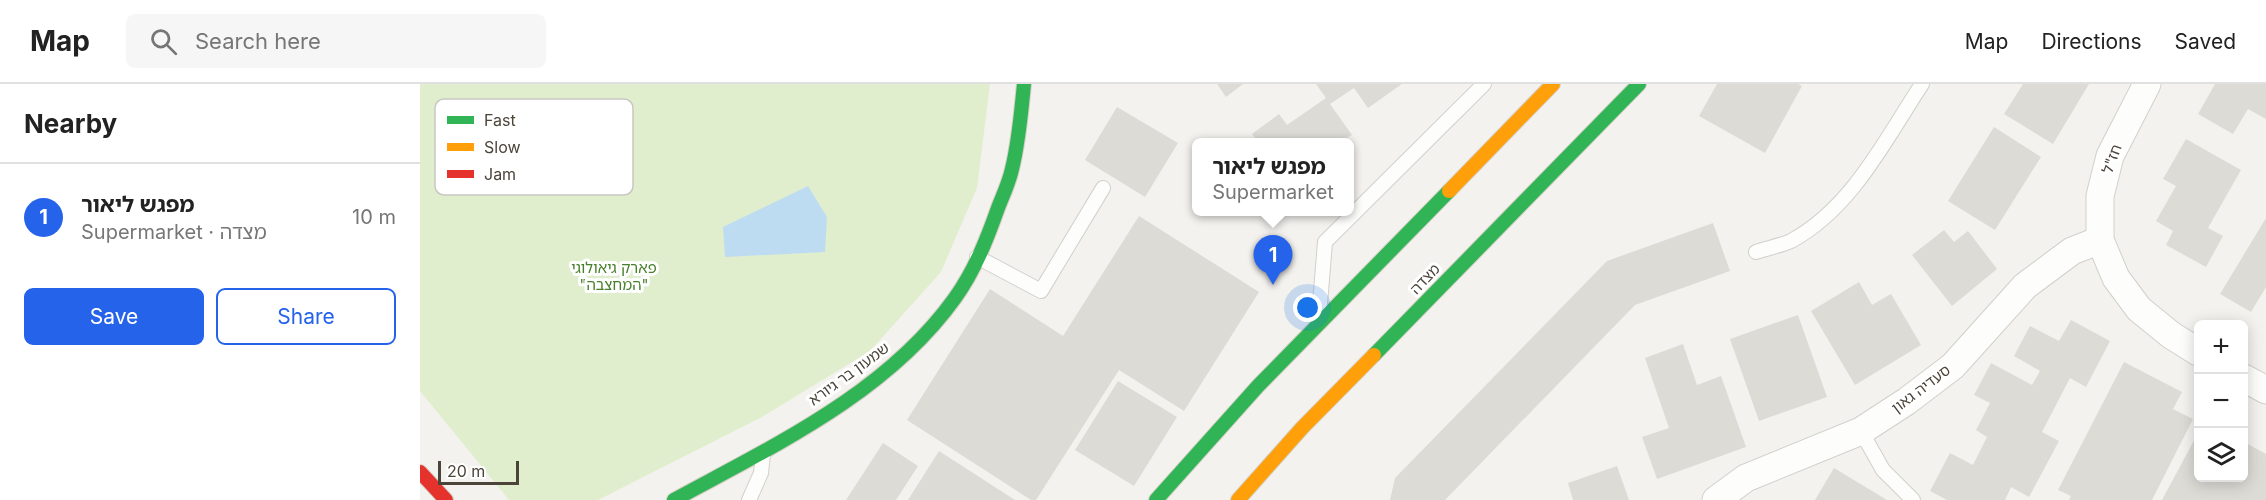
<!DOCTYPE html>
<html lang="en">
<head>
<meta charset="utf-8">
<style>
	body { margin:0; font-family:Inter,"Noto Sans Hebrew",sans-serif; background:#f6f6f6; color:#222 }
	.controls { position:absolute; right:18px; bottom:18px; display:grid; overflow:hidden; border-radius:9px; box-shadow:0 3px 15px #0003 }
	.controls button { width:54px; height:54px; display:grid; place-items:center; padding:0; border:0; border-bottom:2px solid #e0e0e0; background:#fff; color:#222; font:30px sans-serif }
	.scale { position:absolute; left:18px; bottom:15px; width:81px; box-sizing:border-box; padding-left:6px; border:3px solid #4b4439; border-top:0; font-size:16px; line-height:21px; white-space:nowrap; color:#4b4439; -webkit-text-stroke:4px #fff; paint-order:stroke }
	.you { position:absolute; left:888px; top:224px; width:21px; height:21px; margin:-15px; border:4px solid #fff; border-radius:50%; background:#1a73e8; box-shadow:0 0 0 9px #1a73e833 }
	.badge { display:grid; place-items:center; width:39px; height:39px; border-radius:50%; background:#2563eb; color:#fff; font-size:20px; font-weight:700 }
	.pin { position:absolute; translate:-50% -50px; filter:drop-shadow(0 2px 3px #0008) }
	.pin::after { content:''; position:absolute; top:32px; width:21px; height:18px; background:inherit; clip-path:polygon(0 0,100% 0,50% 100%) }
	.popup { position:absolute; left:772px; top:54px; width:162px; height:78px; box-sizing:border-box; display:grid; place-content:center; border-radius:9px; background:#fff; filter:drop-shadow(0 2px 4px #0005); font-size:20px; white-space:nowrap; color:#767676 }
	.popup b { font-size:22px; color:#222 }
	.popup::after { content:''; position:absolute; left:50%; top:100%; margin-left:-12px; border:12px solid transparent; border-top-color:#fff }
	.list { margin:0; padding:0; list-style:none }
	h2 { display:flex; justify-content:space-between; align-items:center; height:78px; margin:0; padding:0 24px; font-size:26px }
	h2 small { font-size:20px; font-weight:400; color:#767676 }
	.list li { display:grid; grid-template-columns:39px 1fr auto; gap:18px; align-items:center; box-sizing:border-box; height:108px; padding:0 24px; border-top:2px solid #e0e0e0 }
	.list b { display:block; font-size:22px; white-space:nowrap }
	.list p { margin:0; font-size:20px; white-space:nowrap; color:#767676 }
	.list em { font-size:20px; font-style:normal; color:#767676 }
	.actions { display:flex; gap:12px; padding:18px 24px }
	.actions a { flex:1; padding:14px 0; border:2px solid #2563eb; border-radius:9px; text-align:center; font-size:21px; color:#2563eb }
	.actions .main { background:#2563eb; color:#fff }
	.icon { flex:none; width:33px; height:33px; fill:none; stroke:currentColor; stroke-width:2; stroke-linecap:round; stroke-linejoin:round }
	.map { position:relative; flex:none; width:1846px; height:416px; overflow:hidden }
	header { display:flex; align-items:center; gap:36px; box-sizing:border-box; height:84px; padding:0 30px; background:#fff; border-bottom:2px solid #e0e0e0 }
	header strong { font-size:28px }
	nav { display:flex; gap:33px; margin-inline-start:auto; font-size:21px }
	.search { width:420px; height:54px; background:#f6f6f6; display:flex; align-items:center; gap:15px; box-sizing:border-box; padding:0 21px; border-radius:9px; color:#767676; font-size:22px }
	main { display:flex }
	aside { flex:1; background:#fff }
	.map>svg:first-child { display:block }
</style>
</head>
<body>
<header>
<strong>Map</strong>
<div class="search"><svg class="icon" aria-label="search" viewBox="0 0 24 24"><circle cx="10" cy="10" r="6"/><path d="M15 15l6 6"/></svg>Search here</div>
<nav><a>Map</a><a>Directions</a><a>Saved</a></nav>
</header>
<main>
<aside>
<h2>Nearby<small></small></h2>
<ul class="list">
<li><span class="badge">1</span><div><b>מפגש ליאור</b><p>Supermarket · מצדה</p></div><em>10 m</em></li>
</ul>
<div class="actions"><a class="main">Save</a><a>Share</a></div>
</aside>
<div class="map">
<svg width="1846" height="416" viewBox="0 0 1846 416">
	<rect width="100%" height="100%" fill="#f3f2ee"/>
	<!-- green -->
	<path fill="#e0eece" d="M0 0H570L557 104 521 188 450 267 342 333 178 416H89L0 307Z"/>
	<!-- water -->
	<path fill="#bedcf1" d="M388 102 407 133 405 168 305 173 303 143Z"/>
	<!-- building -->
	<path fill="#dddbd6" d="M797 0H823L806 13Z
		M896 0H982L948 24 934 4 910 20 932 51 921 58H838L832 50 859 30 867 41 906 14Z
		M1297 0H1378L1382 2 1345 69 1279 32Z
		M1603 0H1669L1633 60 1584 30Z
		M1795 0H1846V35L1828 25 1813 50 1778 30Z
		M697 23 758 59 725 113 665 76Z
		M1574 43 1621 73 1575 146 1528 117Z
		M1766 55 1821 86 1788 144 1803 152 1786 183 1746 161 1753 147 1736 137 1756 102 1743 95Z
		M719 132 839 208 764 327 699 286 616 416H611L487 336 570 205 643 252Z
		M1846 134V203L1831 228 1800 210Z
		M1293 139 1310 187 1215 221 1025 416H970L975 394 1187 177Z
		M1524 146 1534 158 1548 147 1577 185 1532 222 1492 171Z
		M1439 198 1452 221 1471 210 1501 261 1435 301 1391 227Z
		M1378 231 1407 313 1339 337 1310 255Z
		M1651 236 1690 257 1666 303 1650 294 1622 348 1639 357 1609 413 1591 403 1585 416H1527L1510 407 1530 369 1553 381 1567 353 1556 346 1570 319 1554 311 1571 279 1612 301 1620 287 1594 272 1610 242 1639 257Z
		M1263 260 1277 301 1301 292 1326 363 1237 395 1222 353 1249 344 1225 274Z
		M1704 278 1762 308 1753 325 1773 335 1732 416H1649L1651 412 1638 406Z
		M698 297 757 333 714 402 655 366Z
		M1778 349V394H1824V358L1846 370V416H1742Z
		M463 359 498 382 476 416H426Z
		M519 367 595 416H488Z
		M1197 382 1209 416H1153L1148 399Z
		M1414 384 1467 416H1395Z"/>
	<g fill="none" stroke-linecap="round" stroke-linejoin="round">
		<defs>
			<path id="lane" d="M1336 168C1347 164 1360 162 1371 157 1432 124 1465 56 1502 0
				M557 173 621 207 683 104
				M899 232 905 158 1064 0
				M1441 347 1463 386 1493 416
				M329 416 341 389 343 370"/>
			<path id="street" d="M1727 0 1690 72 1680 112V156L1696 194 1719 225 1751 251 1778 268
				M1824 294 1846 306
				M1296 416 1326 394 1441 347 1487 317 1533 282 1605 202 1652 167 1680 156"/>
			<path id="fast" d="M954 271 1219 0
				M254 416C355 361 467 309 535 214 555 186 567 155 578 124 583 111 589 99 592 85 599 57 601 29 604 0
				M736 416 838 302 1029 107"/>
			<path id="slow" d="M1029 107 1133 0
				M818 416 882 344 954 271"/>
			<path id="jam" d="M0 388 26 416"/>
		</defs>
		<!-- lane casing -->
		<use href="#lane" stroke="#d1d0cb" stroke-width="16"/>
		<!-- street casing -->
		<use href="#street" stroke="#d1d0cb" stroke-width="29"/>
		<!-- fast casing -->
		<use href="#fast" stroke="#d3cfc5" stroke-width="16"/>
		<!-- slow casing -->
		<use href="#slow" stroke="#d3cfc5" stroke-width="16"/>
		<!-- jam casing -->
		<use href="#jam" stroke="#d3cfc5" stroke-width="16"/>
		<!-- lane -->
		<use href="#lane" stroke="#fdfdfc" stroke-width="14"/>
		<!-- street -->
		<use href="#street" stroke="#fdfdfc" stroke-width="27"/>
		<!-- fast -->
		<use href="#fast" stroke="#30b455" stroke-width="14"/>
		<!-- slow -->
		<use href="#slow" stroke="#ff9f0a" stroke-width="14"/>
		<!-- jam -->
		<use href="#jam" stroke="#e5322d" stroke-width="14"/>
	</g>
	<g text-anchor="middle" stroke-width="6" stroke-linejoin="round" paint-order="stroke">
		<!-- street labels -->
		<g font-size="15" fill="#4b4439" stroke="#fff">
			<text transform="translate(1692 75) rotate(-70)" y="5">חז"ל</text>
			<text transform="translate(1005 195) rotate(-46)" y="5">מצדה</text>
			<text transform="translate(429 290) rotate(-36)" y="5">שמעון בר גיורא</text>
			<text transform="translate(1501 305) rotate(-37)" y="5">סעדיה גאון</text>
		</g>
		<!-- park labels -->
		<g font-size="15" fill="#487f2a" stroke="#fff">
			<text x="194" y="189">פארק גיאולוגי<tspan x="194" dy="17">"המחצבה"</tspan></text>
		</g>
	</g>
	<!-- legend -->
	<rect x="15" y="15" width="198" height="96" rx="9" fill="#fff" stroke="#c9c7c4" stroke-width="1.5"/>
	<rect x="27" y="32" width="27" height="8" fill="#30b455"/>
	<rect x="27" y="59" width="27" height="8" fill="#ff9f0a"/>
	<rect x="27" y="86" width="27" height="8" fill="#e5322d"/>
	<g font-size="16" fill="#4b4439">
		<text x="64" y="42">Fast</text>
		<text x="64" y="69">Slow</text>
		<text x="64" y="96">Jam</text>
	</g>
</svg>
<div class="controls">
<button>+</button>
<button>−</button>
<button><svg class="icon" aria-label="layers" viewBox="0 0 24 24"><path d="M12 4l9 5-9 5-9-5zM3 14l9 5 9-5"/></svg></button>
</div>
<div class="scale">20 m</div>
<div class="you"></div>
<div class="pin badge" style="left:853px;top:201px">1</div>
<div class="popup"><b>מפגש ליאור</b>Supermarket</div>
</div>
</main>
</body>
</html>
